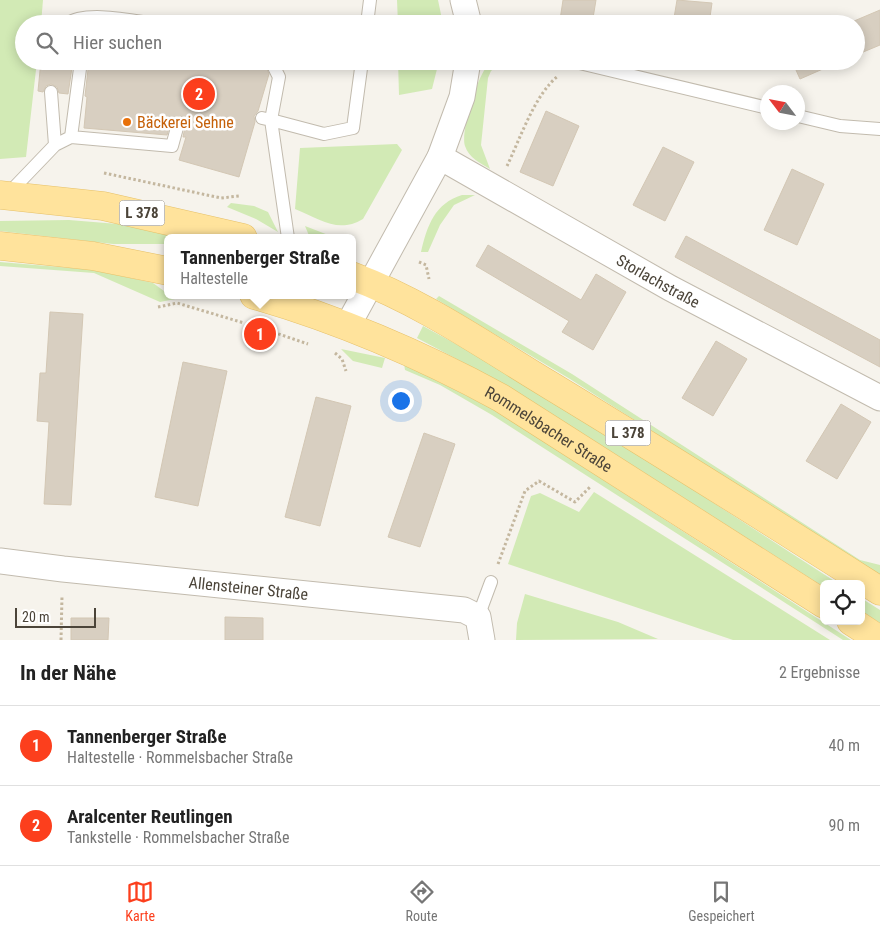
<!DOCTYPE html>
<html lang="de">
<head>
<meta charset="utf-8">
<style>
	body { margin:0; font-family:"Roboto Condensed",sans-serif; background:#f2f2f2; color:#222 }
	.controls { position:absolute; right:15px; bottom:15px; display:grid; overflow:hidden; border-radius:8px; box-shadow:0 2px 12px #0003 }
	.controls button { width:45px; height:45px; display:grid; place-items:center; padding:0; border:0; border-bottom:1px solid #e0e0e0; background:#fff; color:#222; font:25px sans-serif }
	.compass { position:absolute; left:760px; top:85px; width:45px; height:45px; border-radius:50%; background:#fff; box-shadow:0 2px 12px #0003; rotate:302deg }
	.scale { position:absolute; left:15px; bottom:12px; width:81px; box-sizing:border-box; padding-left:5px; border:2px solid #4b4439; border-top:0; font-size:14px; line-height:18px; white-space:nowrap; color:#4b4439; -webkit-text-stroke:4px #fff; paint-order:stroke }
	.you { position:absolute; left:400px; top:400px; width:18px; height:18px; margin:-12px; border:4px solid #fff; border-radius:50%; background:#1a73e8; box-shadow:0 0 0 8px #1a73e833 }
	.badge { display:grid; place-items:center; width:32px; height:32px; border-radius:50%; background:#fc3f1d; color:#fff; font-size:16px; font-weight:700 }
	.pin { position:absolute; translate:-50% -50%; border:2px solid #fff; box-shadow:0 1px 5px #0006 }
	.popup { position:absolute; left:164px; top:234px; width:192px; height:65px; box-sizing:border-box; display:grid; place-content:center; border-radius:8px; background:#fff; filter:drop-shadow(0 1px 4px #0005); font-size:16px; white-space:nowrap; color:#767676 }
	.popup b { font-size:19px; color:#222 }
	.popup::after { content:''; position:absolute; left:50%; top:100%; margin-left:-10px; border:10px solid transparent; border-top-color:#fff }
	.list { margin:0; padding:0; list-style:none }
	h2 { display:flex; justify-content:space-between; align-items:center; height:65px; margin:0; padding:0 20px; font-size:21px }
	h2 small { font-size:16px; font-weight:400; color:#767676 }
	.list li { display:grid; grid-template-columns:32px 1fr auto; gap:15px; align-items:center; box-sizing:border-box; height:80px; padding:0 20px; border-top:1px solid #e0e0e0 }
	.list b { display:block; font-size:19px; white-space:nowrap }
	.list p { margin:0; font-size:16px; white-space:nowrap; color:#767676 }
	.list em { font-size:16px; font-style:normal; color:#767676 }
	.icon { flex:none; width:28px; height:28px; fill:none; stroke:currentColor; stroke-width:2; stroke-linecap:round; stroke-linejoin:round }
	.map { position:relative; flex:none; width:880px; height:640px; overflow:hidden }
	.search { position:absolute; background:#fff; box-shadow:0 2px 12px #0003; left:15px; right:15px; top:15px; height:55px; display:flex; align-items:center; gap:12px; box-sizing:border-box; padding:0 18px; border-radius:28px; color:#767676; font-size:19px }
	.sheet { height:225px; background:#fff }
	nav { display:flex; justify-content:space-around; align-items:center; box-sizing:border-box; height:70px; border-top:1px solid #e0e0e0; background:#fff; font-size:14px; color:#767676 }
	nav a { display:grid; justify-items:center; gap:2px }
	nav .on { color:#fc3f1d }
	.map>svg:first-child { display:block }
</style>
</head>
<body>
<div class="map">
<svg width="880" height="640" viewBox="0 0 880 640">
	<rect width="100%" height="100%" fill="#f6f3ec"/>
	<!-- green -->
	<path fill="#d2eab5" d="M0 0H43L41 24H24V61H37L26 157 0 159Z
		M397 0H438L443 24H398Z
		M398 61H439L432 89 399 95Z
		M503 61 491 71 488 78 481 145 490 169C480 163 469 158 465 146 460 133 478 74 488 65 493 61 497 61 503 61Z
		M397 144 402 150 363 219C338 234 320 219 295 209L300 148Z
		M462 195H475L454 205 440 225 428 252H421C427 226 435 203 462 195Z
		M231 203 254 206 268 212 278 232 256 219 227 207Z
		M69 220 130 225 181 238H168L167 244H113L0 231V221Z
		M305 226 336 238H310Z
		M0 262 95 270 153 283 175 299 160 302 94 273 0 266Z
		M439 296 572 374 860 560 880 565V576L570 379 436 299Z
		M423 326 514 376 624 445 839 584H824V587L508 386 417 338Z
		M341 349 385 358 382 368 353 361Z
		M404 364 495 410 851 640H843L492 415 440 385 405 370Z
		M594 492 830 640H733L508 564 531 496 540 493 579 512Z
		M525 594 618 622 658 639 516 640 517 623Z
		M861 598 880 610V623L861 611Z"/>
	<!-- building -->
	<path fill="#d8cfc1" stroke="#d3c7b4" d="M563 0H596L592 24 560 20Z
		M677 0 712 3 709 24H673Z
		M880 10V45L856 55V24H847Z
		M41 61H73L68 94 59 93 57 87 51 84 46 86 43 92 38 91Z
		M89 61H269L266 67 269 74 258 111 254 116 255 122 239 177 179 160 186 137H183L186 122 181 116 172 119 167 135 84 128 87 97 85 96Z
		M792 61H841L800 79Z
		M546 111 579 126 553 186 520 172Z
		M663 147 694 162 665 221 633 205Z
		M792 169 824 184 797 245 764 230Z
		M686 236 880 340V367L675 257Z
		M488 245 581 300 596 274 626 292 593 350 562 332 569 321 476 266Z
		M50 312 83 314 71 505 44 504 49 422 37 421 40 373H46Z
		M716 341 747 359 713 416 682 398Z
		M183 362 227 371 198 506 155 497Z
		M316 397 351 406 320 526 285 517Z
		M841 404 871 422 837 479 806 461Z
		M424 433 455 444 420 547 388 537Z
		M225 617 263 618V640H225Z
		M71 618H109L108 640H71Z"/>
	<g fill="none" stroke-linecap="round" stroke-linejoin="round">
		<defs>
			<path id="lane" d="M67 24C85 10 134 21 157 24
				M367 24 370 0
				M571 61 768 108
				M274 67 279 77 271 120 324 134 353 128 362 61
				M51 92 55 145
				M798 116 840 126 880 129
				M262 118 271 120 288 238
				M71 137 81 61
				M8 194 55 145 71 137 172 146 178 124
				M478 617 491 582"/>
			<g id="street">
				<path d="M463 0 469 24"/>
				<path id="s1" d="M440 157 670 288 880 398"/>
				<path d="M348 325 440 157 462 97 468 61"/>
				<path id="s2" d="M0 561 63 569 464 610 478 617 482 640"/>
			</g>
			<g id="primary">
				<path d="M0 195 103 206 243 238"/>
				<path d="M0 246 93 256 168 271"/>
				<path d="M352 276C422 302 485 346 548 384 660 452 770 521 880 591"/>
				<path id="s3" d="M254 295C341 320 422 355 501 398L824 604"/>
				<path d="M851 621 880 640"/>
			</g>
		</defs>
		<!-- lane casing -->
		<use href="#lane" stroke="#c2bbae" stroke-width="14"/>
		<!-- street casing -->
		<use href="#street" stroke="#c2bbae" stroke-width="27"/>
		<!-- primary casing -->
		<use href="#primary" stroke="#e6c16a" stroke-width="29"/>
		<!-- path -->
		<path stroke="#c4b79f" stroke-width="3" stroke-dasharray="2.5 2.5" stroke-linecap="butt" d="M507 166C520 139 535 94 558 76
			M104 173 221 198 239 196
			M419 262 426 265 429 279
			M158 307 177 303 244 323
			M264 329 308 344
			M335 353 342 359 346 371
			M498 564 525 491 539 481 575 502 590 487
			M61 640 62 596"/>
		<!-- lane -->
		<use href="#lane" stroke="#fff" stroke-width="12"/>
		<!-- street -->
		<use href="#street" stroke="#fff" stroke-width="25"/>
		<!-- primary -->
		<use href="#primary" stroke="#ffe39c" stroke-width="28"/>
	</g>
	<!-- markers -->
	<circle fill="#e8710a" stroke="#fff" stroke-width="2" cx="127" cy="122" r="5"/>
	<g text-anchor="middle" stroke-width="5" stroke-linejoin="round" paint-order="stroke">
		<!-- shield labels -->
		<g fill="#fff" stroke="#817c74" stroke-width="1">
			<rect x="119.5" y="200.5" width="45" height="25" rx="4"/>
			<rect x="605.5" y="420.5" width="45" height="25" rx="4"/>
		</g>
		<g font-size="15" font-weight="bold" fill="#4b4439">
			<text x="142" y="218">L 378</text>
			<text x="628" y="438">L 378</text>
		</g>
		<!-- food labels -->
		<g font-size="16" fill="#c56008" stroke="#fff" text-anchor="start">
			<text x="137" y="128">Bäckerei Sehne</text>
		</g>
		<!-- street labels -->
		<g font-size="16" fill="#4b4439" stroke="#fff">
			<text dy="6" stroke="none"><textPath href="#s1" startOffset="251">Storlachstraße</textPath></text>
			<text dy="6" stroke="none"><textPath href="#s3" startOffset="325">Rommelsbacher Straße</textPath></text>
			<text dy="6" stroke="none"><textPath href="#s2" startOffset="250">Allensteiner Straße</textPath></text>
		</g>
	</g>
</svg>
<div class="controls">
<button><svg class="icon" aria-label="locate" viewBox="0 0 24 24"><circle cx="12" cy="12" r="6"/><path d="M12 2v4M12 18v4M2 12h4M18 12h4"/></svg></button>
</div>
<svg class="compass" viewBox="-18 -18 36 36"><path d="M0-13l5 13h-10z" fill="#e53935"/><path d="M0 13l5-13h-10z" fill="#767676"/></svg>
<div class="scale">20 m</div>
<div class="you"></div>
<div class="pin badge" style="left:260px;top:334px">1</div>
<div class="popup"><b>Tannenberger Straße</b>Haltestelle</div>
<div class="pin badge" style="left:199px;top:94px">2</div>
<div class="search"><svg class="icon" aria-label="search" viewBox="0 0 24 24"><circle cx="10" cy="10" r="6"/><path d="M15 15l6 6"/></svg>Hier suchen</div>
</div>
<section class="sheet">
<h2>In der Nähe<small>2 Ergebnisse</small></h2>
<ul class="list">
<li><span class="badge">1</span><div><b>Tannenberger Straße</b><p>Haltestelle · Rommelsbacher Straße</p></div><em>40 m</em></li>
<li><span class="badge">2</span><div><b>Aralcenter Reutlingen</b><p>Tankstelle · Rommelsbacher Straße</p></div><em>90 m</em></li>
</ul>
</section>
<nav>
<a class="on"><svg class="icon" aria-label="map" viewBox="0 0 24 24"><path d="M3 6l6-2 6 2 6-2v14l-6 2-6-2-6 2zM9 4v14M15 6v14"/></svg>Karte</a>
<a><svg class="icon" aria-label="directions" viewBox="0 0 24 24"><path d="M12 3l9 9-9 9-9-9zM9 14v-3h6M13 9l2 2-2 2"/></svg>Route</a>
<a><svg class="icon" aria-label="saved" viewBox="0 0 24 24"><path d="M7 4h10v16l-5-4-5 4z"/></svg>Gespeichert</a>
</nav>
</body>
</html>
